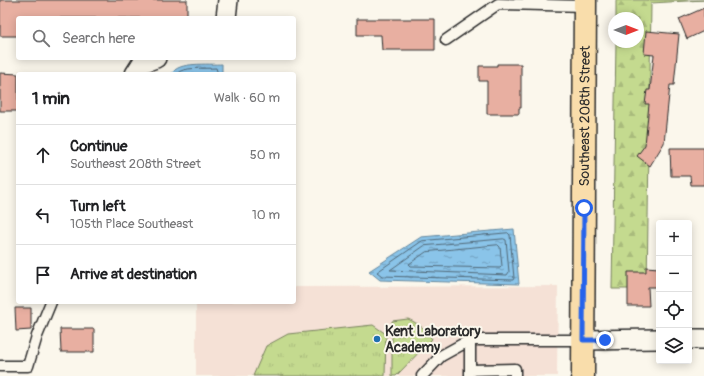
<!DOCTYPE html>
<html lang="en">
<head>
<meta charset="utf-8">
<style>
	body { margin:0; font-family:Pangolin,sans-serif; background:#f6f6f6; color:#202124 }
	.controls { position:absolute; right:12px; bottom:12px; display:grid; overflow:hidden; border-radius:4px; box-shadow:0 2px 10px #0003 }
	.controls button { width:36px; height:36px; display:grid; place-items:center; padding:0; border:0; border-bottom:1px solid #e0e0e0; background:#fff; color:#202124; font:20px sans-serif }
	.compass { position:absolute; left:608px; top:12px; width:36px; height:36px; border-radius:50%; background:#fff; box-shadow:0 2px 10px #0003; rotate:90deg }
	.stop { position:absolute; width:12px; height:12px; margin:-9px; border:3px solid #2563eb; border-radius:50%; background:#fff }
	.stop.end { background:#2563eb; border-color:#fff; box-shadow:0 1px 4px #0008 }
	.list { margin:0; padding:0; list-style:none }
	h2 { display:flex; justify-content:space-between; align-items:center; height:52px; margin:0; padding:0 16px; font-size:17px }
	h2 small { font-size:13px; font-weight:400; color:#757577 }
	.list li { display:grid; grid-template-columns:26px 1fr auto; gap:12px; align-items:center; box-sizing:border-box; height:60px; padding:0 16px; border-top:1px solid #e0e0e0 }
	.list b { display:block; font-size:15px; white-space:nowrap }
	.list p { margin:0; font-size:13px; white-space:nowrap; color:#757577 }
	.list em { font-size:13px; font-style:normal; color:#757577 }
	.icon { flex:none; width:22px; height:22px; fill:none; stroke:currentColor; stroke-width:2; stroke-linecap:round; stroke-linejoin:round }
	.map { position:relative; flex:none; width:704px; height:376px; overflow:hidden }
	.search { position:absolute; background:#fff; box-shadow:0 2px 10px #0003; left:16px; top:16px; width:280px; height:44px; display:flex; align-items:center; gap:10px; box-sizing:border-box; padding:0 14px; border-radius:4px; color:#757577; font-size:15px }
	.panel { position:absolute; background:#fff; box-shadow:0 2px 10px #0003; left:16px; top:72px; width:280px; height:232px; border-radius:4px }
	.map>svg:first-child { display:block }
</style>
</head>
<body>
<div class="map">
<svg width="704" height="376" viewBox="0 0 704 376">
	<defs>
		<pattern id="grass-tufts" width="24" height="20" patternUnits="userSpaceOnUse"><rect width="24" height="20" fill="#c4da8f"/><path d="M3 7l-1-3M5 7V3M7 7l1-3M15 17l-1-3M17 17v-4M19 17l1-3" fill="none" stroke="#a9bb7c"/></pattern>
		<pattern id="forest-firs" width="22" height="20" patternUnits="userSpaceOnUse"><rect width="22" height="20" fill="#c4da8f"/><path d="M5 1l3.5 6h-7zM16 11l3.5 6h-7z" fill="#a9bb7c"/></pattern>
		<pattern id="water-ripples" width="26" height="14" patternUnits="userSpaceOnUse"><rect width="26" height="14" fill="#8ac4e9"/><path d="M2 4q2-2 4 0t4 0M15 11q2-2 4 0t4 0" fill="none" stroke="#719fbd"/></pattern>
	</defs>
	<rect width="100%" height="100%" fill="#fbf7ec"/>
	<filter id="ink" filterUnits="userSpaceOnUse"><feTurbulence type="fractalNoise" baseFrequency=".025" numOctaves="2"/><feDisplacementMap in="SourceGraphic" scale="8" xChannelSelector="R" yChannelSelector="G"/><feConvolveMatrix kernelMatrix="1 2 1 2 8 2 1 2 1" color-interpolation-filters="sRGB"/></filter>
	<g filter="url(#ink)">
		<!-- built -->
		<path fill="#f5e1d6" d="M558 286 557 376H196V302H294V287Z"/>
		<!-- grass -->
		<path fill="url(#grass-tufts)" stroke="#78825d" d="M408 319C419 324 426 329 432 339L396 376H392V321Z
			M373 325 386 334 385 376H253L266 346 288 334Z"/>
		<!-- forest -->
		<path fill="url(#forest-firs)" stroke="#78825d" d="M616 0H704L651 3 647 289H612L616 42H638V18H616Z"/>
		<!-- water -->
		<path fill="url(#water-ripples)" stroke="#64879d" d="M222 64V74H172C177 61 209 65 222 64Z
			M514 229 519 284 380 280 369 271 421 237Z"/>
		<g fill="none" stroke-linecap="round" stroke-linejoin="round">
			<!-- shore -->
			<path stroke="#516877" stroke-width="1" d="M176 74C183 66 205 69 216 68L218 74
				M508 233 510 235 514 278 513 280 382 276 377 272 422 241Z
				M504 239 506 240 509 272 507 275 390 270 424 246Z
				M498 245 500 247 502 266 500 268 411 266 409 264 426 252Z"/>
		</g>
		<!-- building -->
		<path fill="#e8afa1" stroke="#2b2b2b" d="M0 0H187V18H18V36H0Z
			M704 8V31L687 39 679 19Z
			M357 19H435V50H382L381 35H357Z
			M646 31 679 34 674 85H670L664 143 650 166 637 156 645 145 649 104H645L647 90H650L654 55 644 54Z
			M497 64H521V108H519V114H487V81H479V66H497Z
			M0 73 18 74V111H0Z
			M670 148H704V185H691L690 176H671Z
			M646 267 659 268V287H648L649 306H628V272H646Z
			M15 308H31V330L16 331Z
			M60 329H94V352H61Z"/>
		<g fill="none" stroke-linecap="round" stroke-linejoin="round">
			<defs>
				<path id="service" d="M446 40 498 4 585 6
					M0 366H28L37 336 51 302
					M470 370 515 369V376
					M422 376 441 356 470 340H583
					M470 376V340"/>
				<path id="minor" d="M226 18 228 0
					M135 74 142 63 156 58
					M689 339H704
					M583 340 659 339"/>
				<g id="primary">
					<path id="s1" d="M583 376 585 0"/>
				</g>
			</defs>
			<!-- service casing -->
			<use href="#service" stroke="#2b2b2b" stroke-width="13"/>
			<!-- minor casing -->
			<use href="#minor" stroke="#2b2b2b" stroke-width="22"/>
			<!-- primary casing -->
			<use href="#primary" stroke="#2b2b2b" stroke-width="25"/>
			<!-- service -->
			<use href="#service" stroke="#fbf7ec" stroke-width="10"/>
			<!-- minor -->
			<use href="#minor" stroke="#fbf7ec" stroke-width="19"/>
			<!-- primary -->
			<use href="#primary" stroke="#f9ddab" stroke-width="22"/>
		</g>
	</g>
	<g fill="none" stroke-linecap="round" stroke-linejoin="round" filter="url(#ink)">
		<!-- route -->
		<path stroke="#2563eb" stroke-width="5" d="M584 208 583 340H605"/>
	</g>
	<!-- markers -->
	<circle fill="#1f6fb2" stroke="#fbf7ec" stroke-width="1.5" cx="377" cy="339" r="4"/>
	<g text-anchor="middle" stroke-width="4" stroke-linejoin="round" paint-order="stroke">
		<!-- street labels -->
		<g font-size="14" fill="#2b2b2b" stroke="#fbf7ec">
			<text dy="5" stroke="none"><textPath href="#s1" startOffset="260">Southeast 208th Street</textPath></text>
		</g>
		<!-- poi labels -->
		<g font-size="14" font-weight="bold" fill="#2b2b2b" stroke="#fbf7ec" text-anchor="start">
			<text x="385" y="336">Kent Laboratory<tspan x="385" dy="16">Academy</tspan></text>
		</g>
	</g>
</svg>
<div class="controls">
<button>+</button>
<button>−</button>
<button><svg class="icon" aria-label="locate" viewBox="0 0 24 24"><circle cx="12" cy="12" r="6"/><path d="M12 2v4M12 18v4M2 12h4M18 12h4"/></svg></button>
<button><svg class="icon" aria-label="layers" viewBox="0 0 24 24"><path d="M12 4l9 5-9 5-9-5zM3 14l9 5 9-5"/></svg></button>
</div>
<svg class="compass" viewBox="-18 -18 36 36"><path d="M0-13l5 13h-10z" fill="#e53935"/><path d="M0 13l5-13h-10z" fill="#757577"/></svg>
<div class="stop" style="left:584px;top:208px"></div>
<div class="stop end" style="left:605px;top:340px"></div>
<div class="search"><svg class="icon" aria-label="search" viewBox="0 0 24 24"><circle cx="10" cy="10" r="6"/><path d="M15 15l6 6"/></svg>Search here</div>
<section class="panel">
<h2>1 min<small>Walk · 60 m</small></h2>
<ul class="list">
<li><svg class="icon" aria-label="ahead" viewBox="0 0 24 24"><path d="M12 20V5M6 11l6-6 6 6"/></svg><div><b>Continue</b><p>Southeast 208th Street</p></div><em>50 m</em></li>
<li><svg class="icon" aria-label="left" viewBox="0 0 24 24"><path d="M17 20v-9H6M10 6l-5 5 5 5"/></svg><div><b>Turn left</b><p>105th Place Southeast</p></div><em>10 m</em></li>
<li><svg class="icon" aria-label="arrive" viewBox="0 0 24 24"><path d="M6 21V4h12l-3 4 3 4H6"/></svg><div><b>Arrive at destination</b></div></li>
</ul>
</section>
</div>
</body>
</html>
